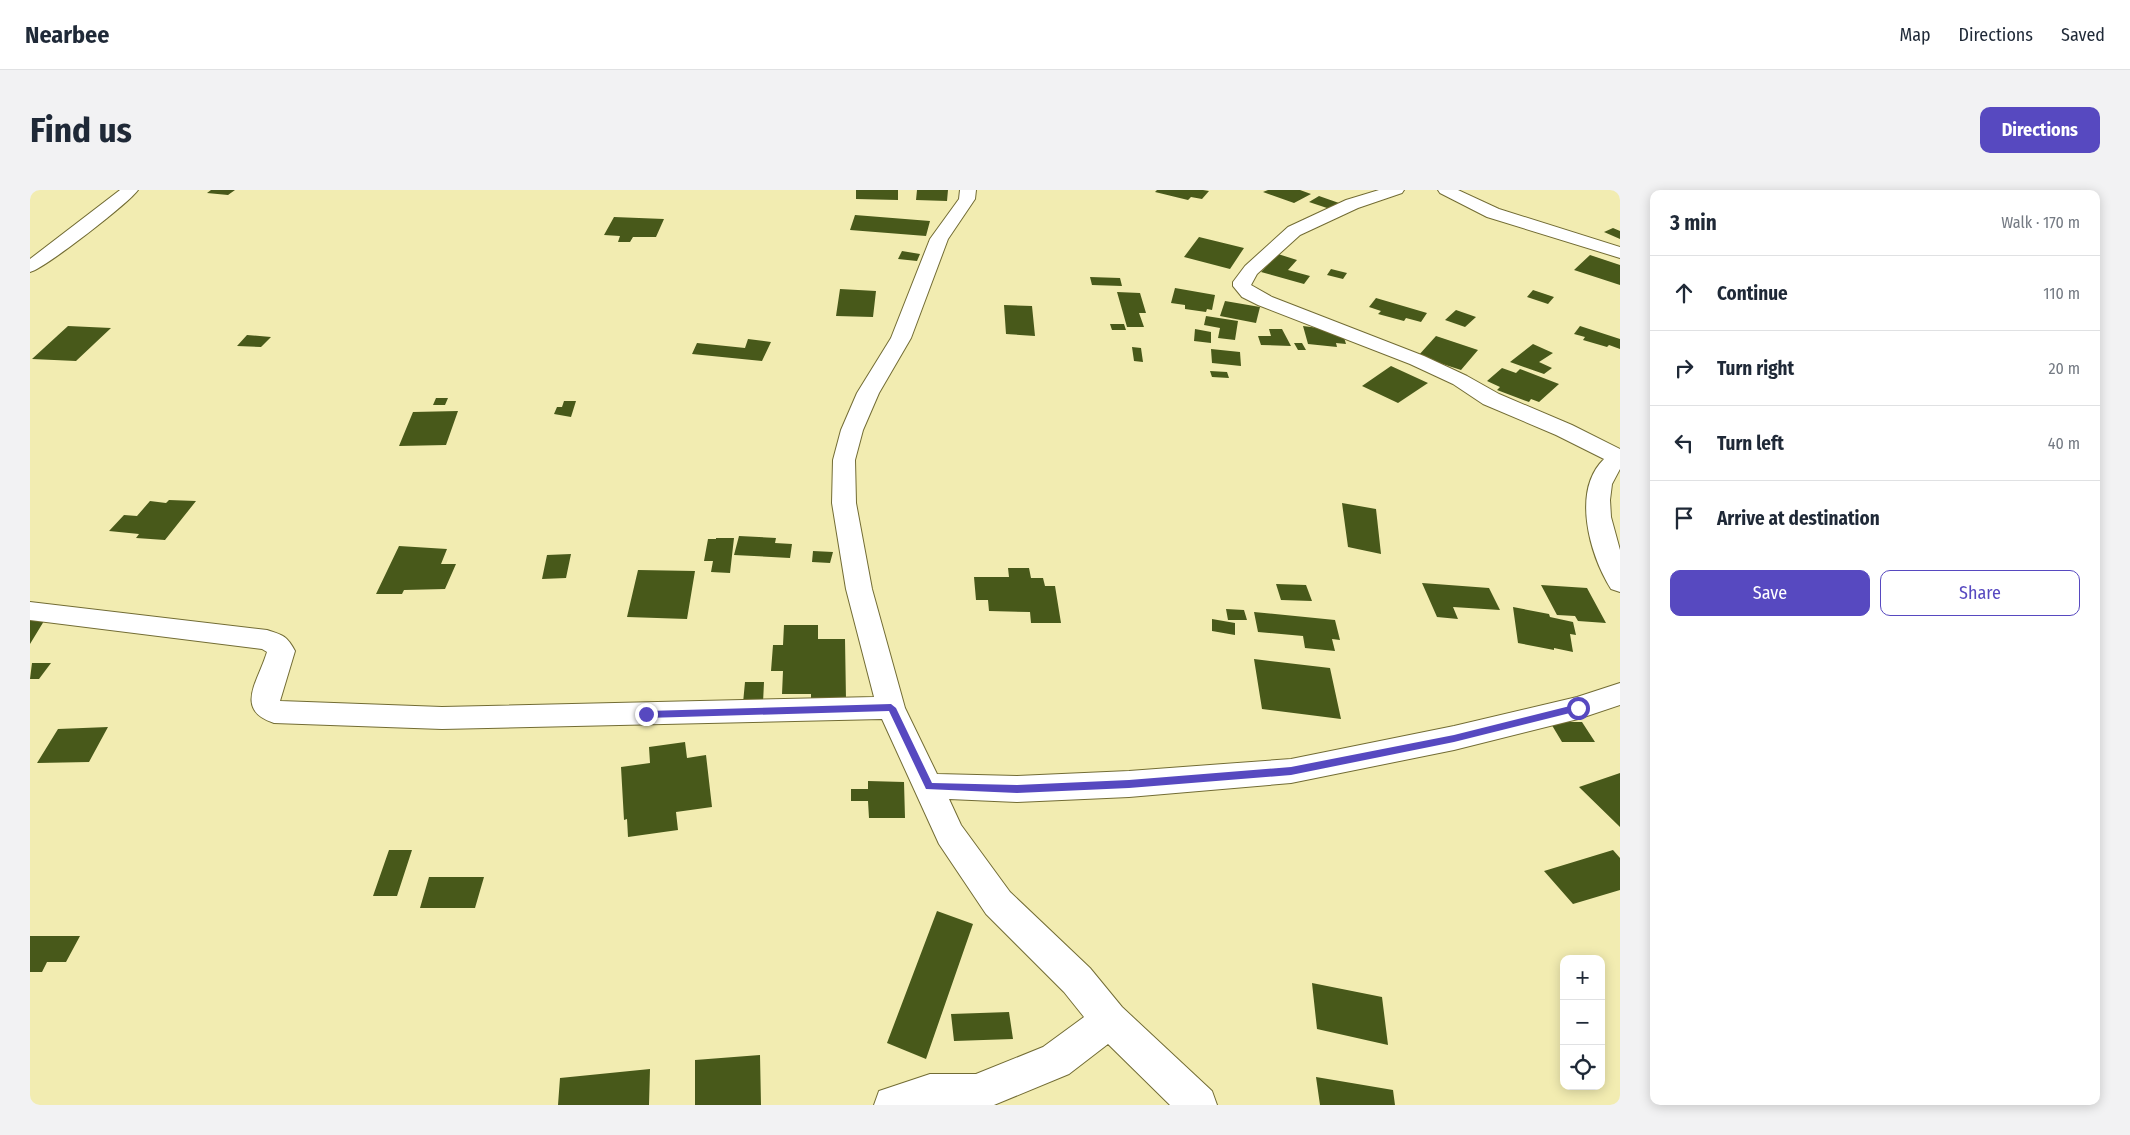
<!DOCTYPE html>
<html lang="en">
<head>
<meta charset="utf-8">
<style>
	body { margin:0; font-family:"Fira Sans Condensed",sans-serif; background:#f2f2f3; color:#1f2937 }
	.controls { position:absolute; right:15px; bottom:15px; display:grid; overflow:hidden; border-radius:10px; box-shadow:0 2px 12px #0003 }
	.controls button { width:45px; height:45px; display:grid; place-items:center; padding:0; border:0; border-bottom:1px solid #e0e1e3; background:#fff; color:#1f2937; font:25px sans-serif }
	.stop { position:absolute; width:15px; height:15px; margin:-11px; border:4px solid #5749c0; border-radius:50%; background:#fff }
	.stop.end { background:#5749c0; border-color:#fff; box-shadow:0 1px 5px #0008 }
	.list { margin:0; padding:0; list-style:none }
	h2 { display:flex; justify-content:space-between; align-items:center; height:65px; margin:0; padding:0 20px; font-size:21px }
	h2 small { font-size:16px; font-weight:400; color:#747a83 }
	.list li { display:grid; grid-template-columns:32px 1fr auto; gap:15px; align-items:center; box-sizing:border-box; height:75px; padding:0 20px; border-top:1px solid #e0e1e3 }
	.list b { display:block; font-size:19px; white-space:nowrap }
	.list em { font-size:16px; font-style:normal; color:#747a83 }
	.actions { display:flex; gap:10px; padding:15px 20px }
	.actions a { flex:1; padding:11px 0; border:1px solid #5749c0; border-radius:10px; text-align:center; font-size:18px; color:#5749c0 }
	.actions .main { background:#5749c0; color:#fff }
	.icon { flex:none; width:28px; height:28px; fill:none; stroke:currentColor; stroke-width:2; stroke-linecap:round; stroke-linejoin:round }
	.map { position:relative; flex:none; width:1590px; height:915px; overflow:hidden; border-radius:10px }
	header { display:flex; align-items:center; gap:30px; box-sizing:border-box; height:70px; padding:0 25px; background:#fff; border-bottom:1px solid #e0e1e3 }
	header strong { font-size:24px }
	nav { display:flex; gap:28px; margin-inline-start:auto; font-size:18px }
	.intro { display:flex; align-items:center; justify-content:space-between; box-sizing:border-box; height:120px; padding:0 30px }
	h1 { margin:0; font-size:35px }
	.button { padding:12px 22px; border-radius:10px; background:#5749c0; color:#fff; font-size:18px; font-weight:700 }
	main { display:flex; gap:30px; padding:0 30px }
	aside { flex:1; background:#fff; border-radius:10px; box-shadow:0 2px 12px #0003 }
	.map>svg:first-child { display:block }
</style>
</head>
<body>
<header>
<strong>Nearbee</strong>
<nav><a>Map</a><a>Directions</a><a>Saved</a></nav>
</header>
<div class="intro"><h1>Find us</h1><a class="button">Directions</a></div>
<main>
<div class="map">
<svg width="1590" height="915" viewBox="0 0 1590 915">
	<rect width="100%" height="100%" fill="#f2ecb1"/>
	<!-- building -->
	<path fill="#48591a" d="M181 0H205L198 5 177 3Z
		M826 0H868V10L826 9Z
		M887 0H918L917 11 886 10Z
		M1127 0H1173L1179 1 1172 9 1161 7 1158 10 1125 2Z
		M1238 0H1270L1281 4 1264 13 1233 2Z
		M1289 6 1309 13 1300 19 1279 12Z
		M825 25 900 31 896 46 820 40Z
		M584 27 634 29 626 47H603L600 52H588L590 46 574 45Z
		M1583 38 1590 41V49L1574 42Z
		M1169 47 1214 58 1200 79 1154 67Z
		M872 61 890 64 887 71 868 69Z
		M1248 64 1267 70 1258 80 1280 86 1274 94 1231 82Z
		M1560 65 1590 75V95L1544 80Z
		M1301 79 1317 83 1313 89 1297 85Z
		M1060 87 1090 88 1092 96 1062 95Z
		M1145 98 1185 105 1182 120 1177 119 1176 122 1155 119V115L1141 113Z
		M810 99 846 101 843 127 806 126Z
		M1503 100 1524 107 1518 114 1497 107Z
		M1087 102 1110 103 1116 123H1109L1114 137H1097Z
		M1346 108 1397 123 1391 132 1376 128 1374 131 1348 124 1351 121 1339 117Z
		M1195 111 1230 117 1226 133 1190 126Z
		M974 115 1002 116 1005 146 976 144Z
		M1426 120 1446 127 1435 137 1415 130Z
		M1176 126 1208 131 1205 150 1188 148 1190 138 1174 135Z
		M1080 134H1094L1096 140H1082Z
		M38 136 81 138 46 171 2 169Z
		M1273 136 1312 141 1316 154 1306 153 1307 157 1278 154Z
		M1550 136 1590 149V159L1579 155 1577 157 1553 150 1555 147 1544 144Z
		M1165 139 1181 142V153L1164 151Z
		M1239 139H1252L1261 156 1231 155 1228 146H1241Z
		M217 145 241 147 231 157 207 156Z
		M1406 146 1448 160 1431 180 1388 166Z
		M718 149 741 152 732 171 662 164 667 153 715 158Z
		M1264 153H1272L1276 160H1268Z
		M1503 154 1523 163 1509 172 1522 178 1514 184 1480 172Z
		M1102 157 1111 158 1113 172 1104 171Z
		M1181 159 1210 162 1211 176 1182 173Z
		M1361 176 1398 193 1368 213 1332 196Z
		M1472 178 1486 183 1490 179 1529 194 1509 212 1501 209 1499 212 1467 200 1470 197 1457 191Z
		M1180 181 1197 182 1199 188 1182 187Z
		M406 208H418L415 215H403Z
		M534 211H546L541 227 524 224 527 217H532Z
		M428 221 416 255 369 256 383 222Z
		M139 310 166 311 135 350 106 348 109 344 79 341 94 325 107 326 120 311 136 313Z
		M1312 313 1346 319 1351 364 1318 357Z
		M709 346 746 348 745 353 762 354 760 368 704 365Z
		M686 348H704L700 383 681 382 683 371H674L678 349H686Z
		M369 356 417 359 411 374H426L415 399 374 400 372 404H346Z
		M783 361 803 362 800 373 782 372Z
		M541 364 536 388 512 389 517 365Z
		M978 378H999L1001 388H1013L1015 396H1025L1031 433H1001L1000 422 959 421 958 410H946L944 387H979Z
		M608 380 665 381 657 429 597 427Z
		M1392 393 1459 398 1470 420 1423 417 1428 429 1407 427Z
		M1246 394 1276 395 1282 411 1251 410Z
		M1511 395 1557 398 1576 433 1548 431 1545 426 1527 425Z
		M1483 417 1519 424 1520 427 1543 432 1546 445 1540 444 1543 462 1524 458V460L1488 453Z
		M1196 419 1214 420 1217 430H1198Z
		M1224 422 1305 430 1310 450 1302 449 1305 461 1275 458 1273 446 1228 442Z
		M1182 429 1205 433V445L1182 441Z
		M0 431H14L0 454Z
		M754 435H788V449H815L816 510H781V504H752L753 481H741L743 455H753Z
		M1224 469 1300 478 1311 529 1232 519Z
		M2 473H21L9 489H0Z
		M715 492H734L733 513H713Z
		M1520 532H1552L1565 552H1532Z
		M78 537 59 572 7 573 28 539Z
		M655 552 657 568 676 565 682 617 646 622 648 640 598 647 597 629 594 630 591 577 620 573 619 557Z
		M1590 583V637L1549 597Z
		M838 591 874 592 875 628H839L838 611H821V599H838Z
		M359 660H382L367 706H343Z
		M1583 660 1590 668V700L1543 714 1514 681Z
		M399 687H454L445 718H390Z
		M907 721 943 734 896 869 857 853Z
		M0 746H50L36 772H17L12 782H0Z
		M1282 793 1352 807 1358 855 1287 839Z
		M979 822 983 849 924 851 921 824Z
		M730 865 731 915H665V870Z
		M620 879 619 915H528L530 888Z
		M1286 887 1363 900 1365 915H1290Z"/>
	<g fill="none" stroke-linecap="round" stroke-linejoin="round">
		<defs>
			<path id="minor" d="M90 0H108C99 13 14 79 0 82V69Z
				M930 0H946L945 9 918 49 881 148 849 203 833 240 825 270 826 313 842 399 875 518 907 584 987 586 1099 581 1261 569 1424 536 1547 507 1590 493V515L1548 529 1424 560 1261 593 1099 607 987 612 919 609 931 635 980 702 1060 778 1092 817 1182 901 1187 915H1140L1078 854 1039 884 964 915H844L849 901 900 884H946L1013 857 1054 827 1034 802 956 724 909 654 852 529 412 539 244 533C203 520 229 490 237 462L232 459 0 430V412L237 440C253 445 257 446 265 461L250 511 412 517 844 507 816 399 802 313 803 270 811 240 827 203 861 148 900 49 929 9Z
				M1349 0H1374L1372 3 1328 18 1270 45 1227 84 1221 95 1242 107 1394 166 1437 186 1469 204 1542 235 1590 259V279L1582 294 1580 310 1581 327 1590 360V402L1581 399C1560 365 1541 301 1574 269L1526 245 1453 214 1423 194 1380 174 1228 115 1212 107 1203 96V92L1215 76 1258 37 1316 10Z
				M1408 0H1428L1469 19 1590 57V68L1457 27 1410 3Z"/>
		</defs>
		<!-- minor casing -->
		<use href="#minor" stroke="#726c34" stroke-width="2"/>
		<!-- minor -->
		<use href="#minor" fill="#fff" fill-rule="evenodd"/>
	</g>
	<!-- route -->
	<path fill="#5749c0" d="M861 514 866 518 902 593 987 595 1099 590 1261 577 1424 545 1548 514 1552 518 1548 521 1424 552 1261 585 1099 598 987 603 896 599 859 521 616 528 611 524 616 521Z"/>
</svg>
<div class="controls">
<button>+</button>
<button>−</button>
<button><svg class="icon" aria-label="locate" viewBox="0 0 24 24"><circle cx="12" cy="12" r="6"/><path d="M12 2v4M12 18v4M2 12h4M18 12h4"/></svg></button>
</div>
<div class="stop" style="left:1548px;top:518px"></div>
<div class="stop end" style="left:616px;top:524px"></div>
</div>
<aside>
<h2>3 min<small>Walk · 170 m</small></h2>
<ul class="list">
<li><svg class="icon" aria-label="ahead" viewBox="0 0 24 24"><path d="M12 20V5M6 11l6-6 6 6"/></svg><div><b>Continue</b></div><em>110 m</em></li>
<li><svg class="icon" aria-label="right" viewBox="0 0 24 24"><path d="M7 20v-9h11M14 6l5 5-5 5"/></svg><div><b>Turn right</b></div><em>20 m</em></li>
<li><svg class="icon" aria-label="left" viewBox="0 0 24 24"><path d="M17 20v-9H6M10 6l-5 5 5 5"/></svg><div><b>Turn left</b></div><em>40 m</em></li>
<li><svg class="icon" aria-label="arrive" viewBox="0 0 24 24"><path d="M6 21V4h12l-3 4 3 4H6"/></svg><div><b>Arrive at destination</b></div></li>
</ul>
<div class="actions"><a class="main">Save</a><a>Share</a></div>
</aside>
</main>
</body>
</html>
